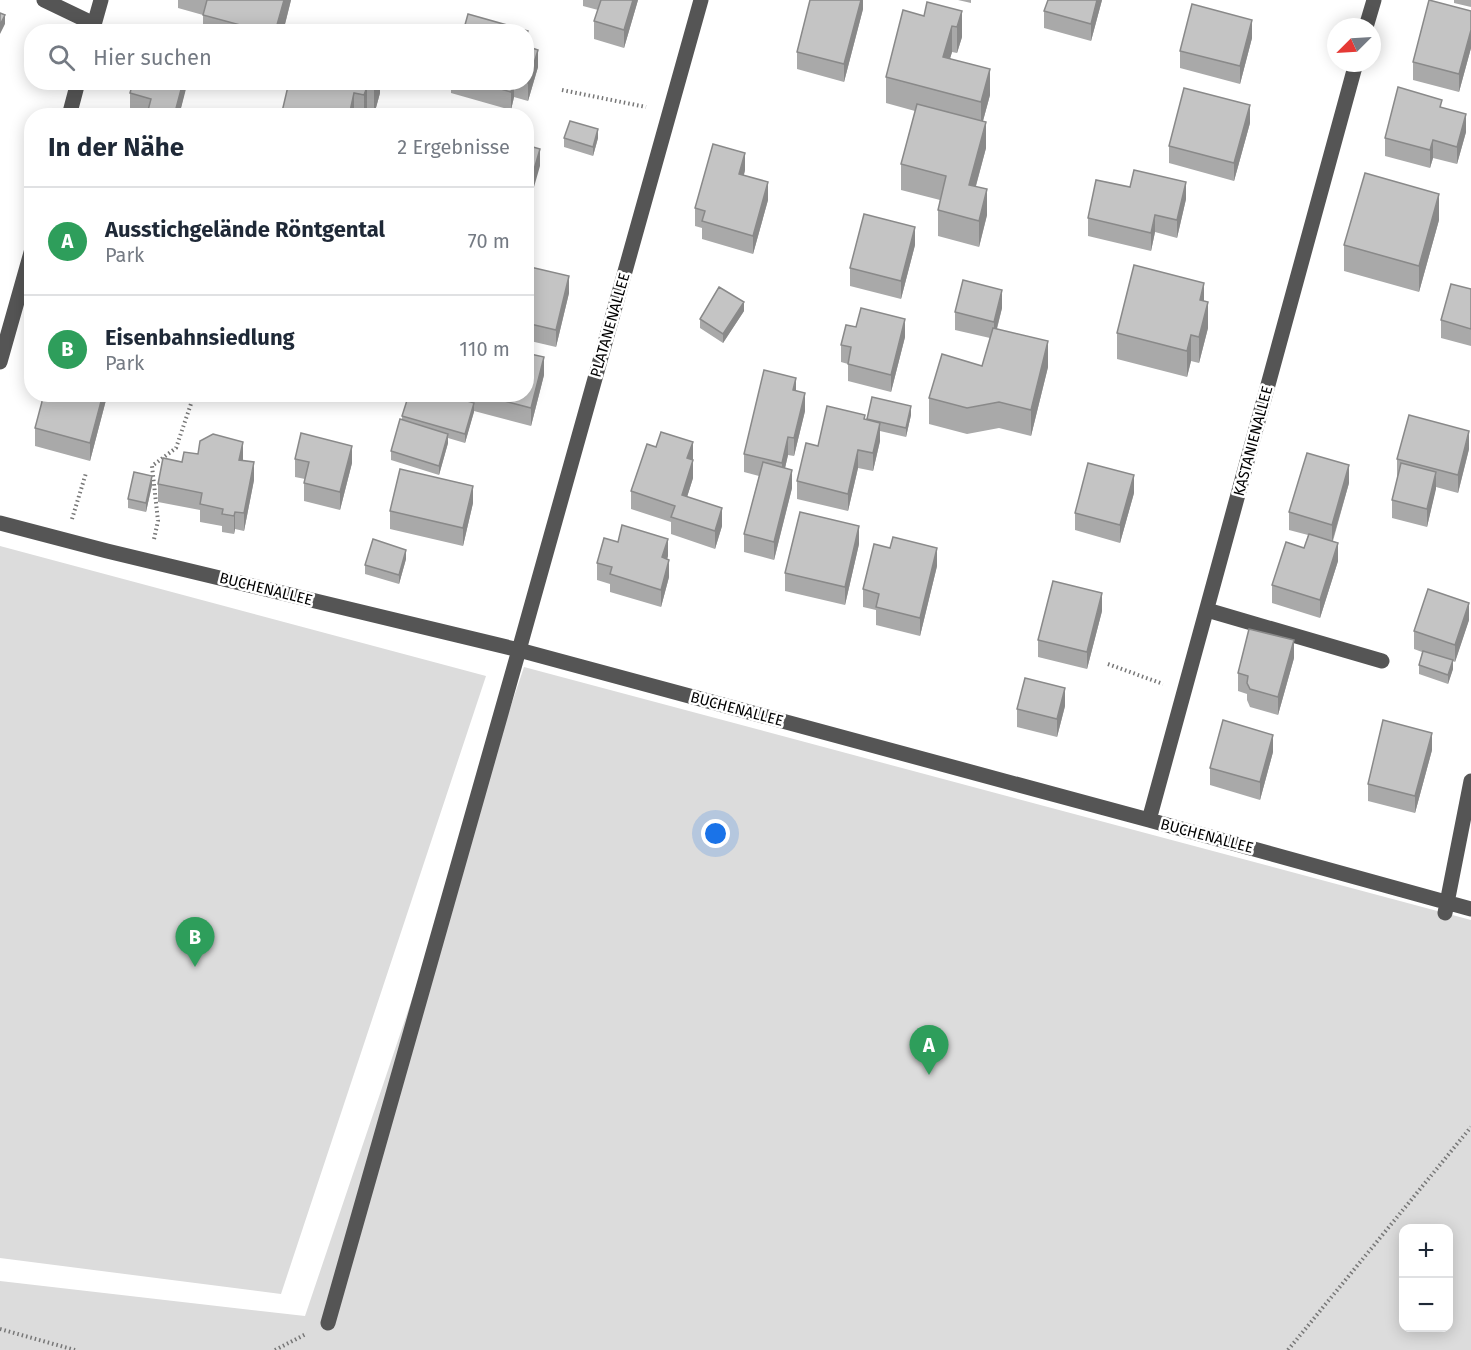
<!DOCTYPE html>
<html lang="de">
<head>
<meta charset="utf-8">
<style>
	body { margin:0; font-family:"Fira Sans",sans-serif; background:#f6f6f7; color:#1f2937 }
	.controls { position:absolute; right:18px; bottom:18px; display:grid; overflow:hidden; border-radius:12px; box-shadow:0 3px 15px #0003 }
	.controls button { width:54px; height:54px; display:grid; place-items:center; padding:0; border:0; border-bottom:2px solid #e0e1e3; background:#fff; color:#1f2937; font:30px sans-serif }
	.compass { position:absolute; left:1327px; top:18px; width:54px; height:54px; border-radius:50%; background:#fff; box-shadow:0 3px 15px #0003; rotate:246deg }
	.you { position:absolute; left:716px; top:834px; width:21px; height:21px; margin:-15px; border:4px solid #fff; border-radius:50%; background:#1a73e8; box-shadow:0 0 0 9px #1a73e833 }
	.badge { display:grid; place-items:center; width:39px; height:39px; border-radius:50%; background:#0f766e; color:#fff; font-size:20px; font-weight:700 }
	.pin { position:absolute; translate:-50% -50px; filter:drop-shadow(0 2px 3px #0008) }
	.pin::after { content:''; position:absolute; top:32px; width:21px; height:18px; background:inherit; clip-path:polygon(0 0,100% 0,50% 100%) }
	.list { margin:0; padding:0; list-style:none }
	h2 { display:flex; justify-content:space-between; align-items:center; height:78px; margin:0; padding:0 24px; font-size:26px }
	h2 small { font-size:20px; font-weight:400; color:#747a83 }
	.list li { display:grid; grid-template-columns:39px 1fr auto; gap:18px; align-items:center; box-sizing:border-box; height:108px; padding:0 24px; border-top:2px solid #e0e1e3 }
	.list b { display:block; font-size:22px; white-space:nowrap }
	.list p { margin:0; font-size:20px; white-space:nowrap; color:#747a83 }
	.list em { font-size:20px; font-style:normal; color:#747a83 }
	.icon { flex:none; width:33px; height:33px; fill:none; stroke:currentColor; stroke-width:2; stroke-linecap:round; stroke-linejoin:round }
	.map { position:relative; flex:none; width:1471px; height:1350px; overflow:hidden }
	.search { position:absolute; background:#fff; box-shadow:0 3px 15px #0003; left:24px; top:24px; width:510px; height:66px; display:flex; align-items:center; gap:15px; box-sizing:border-box; padding:0 21px; border-radius:24px; color:#747a83; font-size:22px }
	.panel { position:absolute; background:#fff; box-shadow:0 3px 15px #0003; left:24px; top:108px; width:510px; height:294px; border-radius:24px }
	.map>svg:first-child { display:block }
</style>
</head>
<body>
<div class="map">
<svg width="1471" height="1350" viewBox="0 0 1471 1350">
	<rect width="100%" height="100%" fill="#fff"/>
	<!-- green -->
	<path fill="#dcdcdc" fill-rule="evenodd" d="M0 546 486 676 281 1294 0 1258Z
		M524 667 1471 920V1350H0V1281L305 1316ZM1404 1228H1448V1328H1404Z"/>
	<g fill="none" stroke-linecap="round" stroke-linejoin="round">
		<!-- path -->
		<path stroke="#777" stroke-width="4" stroke-dasharray="1.5 3" stroke-linecap="butt" d="M562 90 646 107
			M72 519 86 473
			M154 539 158 521 152 466 176 448 194 395 198 394
			M1108 664 1163 684
			M0 1329 75 1350
			M275 1350 306 1334
			M1288 1350 1471 1127"/>
		<!-- minor -->
		<path stroke="#555" stroke-width="15" d="M44 0 94 24
			M1366 27 1374 0
			M92 32 101 0
			M69 116 78 82
			M0 362 32 249
			M0 523 107 551 519 650 1149 820 1471 909
			M1207 610 1382 661
			M1149 820 1356 63
			M1445 913 1471 781
			M328 1323 519 650 701 0"/>
	</g>
	<!-- wall -->
	<path fill="#a9a9a9" d="M178 0H291L283 32H203V15L178 8Z
		M583 0H638L624 48 594 39V21L598 10 583 6Z
		M863 0V9L844 82 797 69V52Z
		M958 0H971V3Z
		M1102 0 1091 41 1044 28V11Z
		M1454 0H1471V7L1454 3Z
		M962 11V37L957 53 952 52 950 58 990 95 983 121 986 148 976 186 987 215 979 247 938 236V210L940 200 901 190V164L915 111 886 103V77L924 16Z
		M1471 11V48L1459 92 1413 80V62Z
		M1252 38 1240 84 1180 68V51Z
		M528 47 538 67 528 101 514 97 511 110 451 93V82H526Z
		M187 82 179 116H147L130 111V93Z
		M380 82V93L374 115 367 113 366 116H281Z
		M1250 123 1234 181 1169 163V146Z
		M1466 132 1457 164 1433 158 1430 168 1385 156V138Z
		M564 138H598L593 156 564 147Z
		M745 170 744 175 768 200 753 254 702 239V228L695 226V208Z
		M1186 199 1177 238 1155 232 1151 251 1088 236V218Z
		M1439 220 1419 292 1344 271V245Z
		M915 245 901 299 850 286V268Z
		M526 266 569 293 556 347 526 340Z
		M1471 289V346L1441 338V320Z
		M1204 301 1208 328 1199 363 1191 361 1187 377 1117 359V333Z
		M1002 308 997 329 1048 367 1031 436 999 428 967 434 929 424V398L982 366 990 338 955 330V312Z
		M744 311 723 343 700 328V319Z
		M856 327 905 337 891 392 848 381V364L841 362V345Z
		M527 353 544 375 531 426 474 411 465 443 448 438V443L439 475 391 460V451L402 420V416L471 403V394H526Z
		M796 391 805 411 794 456 788 455 785 468 792 488 774 560 744 552V534L759 476 744 472V454Z
		M106 394V400L90 461 35 446V428Z
		M911 415 906 437 880 431V441L873 471 858 468 848 511 797 499V481L818 446 865 420H867V419Z
		M693 442V478L687 497 722 526 715 549 671 534V522L631 509V491L656 447Z
		M1469 449 1458 493 1436 487 1427 527 1392 518V500L1398 477H1397V459Z
		M295 459 352 463 340 510 304 501V483L305 479 295 477Z
		M243 461 254 480 244 531 235 529 234 534 222 532V526L200 522V510L158 502V484L182 462Z
		M1349 483 1333 541 1338 561 1320 618 1272 603V585L1304 548 1308 535 1289 530V512Z
		M152 485 146 512 128 508V499Z
		M1134 493 1120 543 1075 530V513Z
		M473 503 463 546 390 529V511Z
		M859 544 845 605 785 591V573Z
		M668 556 667 559 669 577 661 607 610 592V584L597 580V563Z
		M406 559 399 584 365 574V565Z
		M937 566 920 636 876 625V610L863 607V589Z
		M1102 611 1087 669 1038 657V640Z
		M1469 620 1455 662 1453 661V669L1448 684 1419 674V665L1422 652 1414 649V631Z
		M1294 658 1278 715 1250 707 1247 700V694L1238 691V673Z
		M1065 706 1057 737 1017 727V709Z
		M1432 750 1415 813 1368 801V784Z
		M1273 752 1260 800 1210 785V768Z"/>
	<!-- shaded-wall -->
	<path fill="#898989" d="M284 0H291L283 32H275Z
		M633 0H638L624 48V30Z
		M861 0H863V9L844 82V64Z
		M1097 0H1102L1091 41V24Z
		M962 11V37L957 53V27Z
		M5 15V24L0 34V25Z
		M1252 20V38L1240 84V66Z
		M952 26V52L943 83V57Z
		M1471 30V48L1459 92V74Z
		M528 31V49L526 54V36Z
		M538 50V67L528 101V83Z
		M990 69V95L981 128V102Z
		M183 82H187V85L179 116H174Z
		M376 82H380V93L374 115V89Z
		M513 82H514V97L511 110V92Z
		M367 87V113L366 116H364V95Z
		M354 93V116H349Z
		M1250 105V123L1234 181V163Z
		M1466 114V132L1457 164V147Z
		M986 122V148L969 211V185Z
		M598 129V138L593 156V147Z
		M1433 140V158L1430 168V150Z
		M540 149V166L526 215V197Z
		M745 153V170L739 192V174Z
		M768 182V200L753 254V236Z
		M1186 182V199L1177 238V220Z
		M987 189V215L979 247V221Z
		M1439 194V220L1419 292V266Z
		M1155 215V232L1151 251V233Z
		M915 227V245L901 299V281Z
		M569 276V293L556 347V330Z
		M1204 283V309L1200 300Z
		M1002 290V308L994 339V322Z
		M744 302V311L723 343V334Z
		M1208 302V328L1199 363V337Z
		M905 319V337L891 392V375Z
		M1191 335V361L1187 377V351Z
		M1048 341V367L1031 436V410Z
		M544 357V375L531 426V408Z
		M796 378V395L793 390Z
		M805 393V411L794 456V438Z
		M103 394H106V400L90 461V443Z
		M474 403V412L465 443V434Z
		M911 406V415L906 437V428Z
		M880 423V441L873 471V453Z
		M1469 431V449L1458 493V475Z
		M448 434V443L439 475V466Z
		M788 437V455L782 481V463Z
		M243 442V460L239 478V460Z
		M693 442V460L687 458Z
		M352 446V463L340 510V492Z
		M858 450V468L848 511V494Z
		M693 460V478L682 513V495Z
		M254 462V480L244 531V513Z
		M1349 465V483L1332 542V525Z
		M792 470V488L774 560V542Z
		M1436 472V489L1427 527V509Z
		M1134 475V493L1120 543V525Z
		M152 476V485L146 512V503Z
		M473 486V503L463 546V528Z
		M722 508V526L715 549V531Z
		M235 512V529L234 534V516Z
		M859 526V544L845 605V587Z
		M668 539V556L662 575V557Z
		M1338 543V561L1320 618V600Z
		M937 548V566L920 636V618Z
		M406 550V559L399 584V575Z
		M669 560V577L661 607V590Z
		M1102 593V611L1087 669V652Z
		M1469 603V620L1455 662V645Z
		M1294 640V658L1278 715V697Z
		M1453 660V669L1448 684V675Z
		M1065 688V706L1057 737V719Z
		M1432 733V750L1415 813V796Z
		M1273 735V752L1260 800V782Z"/>
	<!-- building -->
	<path fill="#c4c4c4" stroke="#898989" stroke-width="1.5" d="M207 0H284L275 32H248L243 30 244 26 203 15Z
		M601 0H633L624 30 594 21Z
		M810 0H861L844 64 797 52Z
		M1048 0H1097L1091 24 1044 11Z
		M1429 0 1471 11V30L1459 74 1413 62Z
		M927 2 962 11 957 27 952 26 943 57 990 69 981 102 886 77 903 10 924 16Z
		M1192 4 1252 20 1240 66 1180 51Z
		M0 13 5 15 0 25Z
		M468 14 528 31 526 36V32H463Z
		M526 46 538 50 528 83 526 82Z
		M133 82H183L174 116H151L147 114 151 99 130 93Z
		M289 82H376L374 89 367 87 364 95 354 93 349 116H281Z
		M477 82H513L511 92Z
		M1398 87 1442 100 1440 107 1466 114 1457 147 1433 140 1430 150 1385 138Z
		M1184 88 1250 105 1234 163 1169 146Z
		M917 104 986 122 969 185 987 189 979 221 938 210 946 176 901 164Z
		M570 121 598 129 593 147 564 138Z
		M713 144 745 153 739 174 768 182 753 236 702 221 705 211 695 208Z
		M526 145 540 149 526 197Z
		M1134 170 1186 182 1177 220 1155 215 1151 233 1088 218 1096 180 1130 187Z
		M1365 173 1439 194 1419 266 1344 245Z
		M864 214 915 227 901 281 850 268Z
		M1134 265 1204 283 1200 300 1208 302 1199 337 1191 335 1187 351 1117 333Z
		M526 266 569 276 556 330 526 323Z
		M963 280 1002 290 994 322 955 312Z
		M1451 284 1471 289V329L1441 320Z
		M719 287 744 302 723 334 700 319Z
		M861 308 905 319 891 375 848 364 851 347 841 345 846 325 856 327Z
		M993 328 1048 341 1031 410 999 402 967 408 929 398 942 354 982 366Z
		M526 353 544 357 531 408 478 394H526Z
		M764 370 796 378 793 390 805 393 794 438 788 437 782 463 744 454Z
		M44 394H103L90 443 35 428Z
		M409 394H444L474 403 465 434 402 416Z
		M872 397 911 406 906 428 867 419Z
		M827 406 865 415 864 419 880 423 873 453 858 450 848 494 797 481 806 443 818 446Z
		M1409 415 1469 431 1458 475 1397 459Z
		M400 419 448 434 439 466 391 451Z
		M661 432 693 442 687 458 693 460 682 495 722 508 715 531 671 517 675 506 631 491 647 444 656 447Z
		M301 433 352 446 340 492 304 483 309 462 295 459Z
		M213 434 243 442 239 460 254 462 244 513 235 512 234 516 222 514 223 509 200 504 202 493 158 484 163 458 182 462 184 452 198 454 200 441Z
		M1307 453 1349 465 1332 525 1289 512Z
		M763 462 792 470 774 542 744 534Z
		M1088 463 1134 475 1120 525 1075 513Z
		M1401 463 1436 472 1427 509 1392 500Z
		M400 469 473 486 463 528 390 511Z
		M134 472 152 476 146 503 128 499Z
		M800 512 859 526 845 587 785 573Z
		M622 525 668 539 662 557 669 560 661 590 610 574 612 567 597 563 604 538 618 542Z
		M1309 534 1338 543 1320 600 1272 585 1286 542 1304 548Z
		M893 537 937 548 920 618 876 607 879 594 863 589 874 544 890 548Z
		M373 539 406 550 399 575 365 565Z
		M1053 581 1102 593 1087 652 1038 640Z
		M1428 589 1469 603 1455 645 1414 631Z
		M1249 629 1294 640 1278 697 1250 689 1247 683 1248 676 1238 673Z
		M1423 651 1453 660 1448 675 1419 665Z
		M1025 678 1065 688 1057 719 1017 709Z
		M1223 720 1273 735 1260 782 1210 768Z
		M1383 720 1432 733 1415 796 1368 784Z"/>
	<g text-anchor="middle" stroke-width="5" stroke-linejoin="round" paint-order="stroke">
		<!-- street labels -->
		<g font-size="15" fill="#000" stroke="#fff">
			<text transform="translate(610 325) rotate(-74)" y="5">PLATANENALLEE</text>
			<text transform="translate(1253 441) rotate(-75)" y="5">KASTANIENALLEE</text>
			<text transform="translate(266 589) rotate(14)" y="5">BUCHENALLEE</text>
			<text transform="translate(737 709) rotate(15)" y="5">BUCHENALLEE</text>
			<text transform="translate(1207 836) rotate(15)" y="5">BUCHENALLEE</text>
		</g>
	</g>
</svg>
<div class="controls">
<button>+</button>
<button>−</button>
</div>
<svg class="compass" viewBox="-18 -18 36 36"><path d="M0-13l5 13h-10z" fill="#e53935"/><path d="M0 13l5-13h-10z" fill="#747a83"/></svg>
<div class="you"></div>
<div class="pin badge" style="left:929px;top:1075px;background:#2e9e5b">A</div>
<div class="pin badge" style="left:195px;top:967px;background:#2e9e5b">B</div>
<div class="search"><svg class="icon" aria-label="search" viewBox="0 0 24 24"><circle cx="10" cy="10" r="6"/><path d="M15 15l6 6"/></svg>Hier suchen</div>
<section class="panel">
<h2>In der Nähe<small>2 Ergebnisse</small></h2>
<ul class="list">
<li><span class="badge" style="background:#2e9e5b">A</span><div><b>Ausstichgelände Röntgental</b><p>Park</p></div><em>70 m</em></li>
<li><span class="badge" style="background:#2e9e5b">B</span><div><b>Eisenbahnsiedlung</b><p>Park</p></div><em>110 m</em></li>
</ul>
</section>
</div>
</body>
</html>
